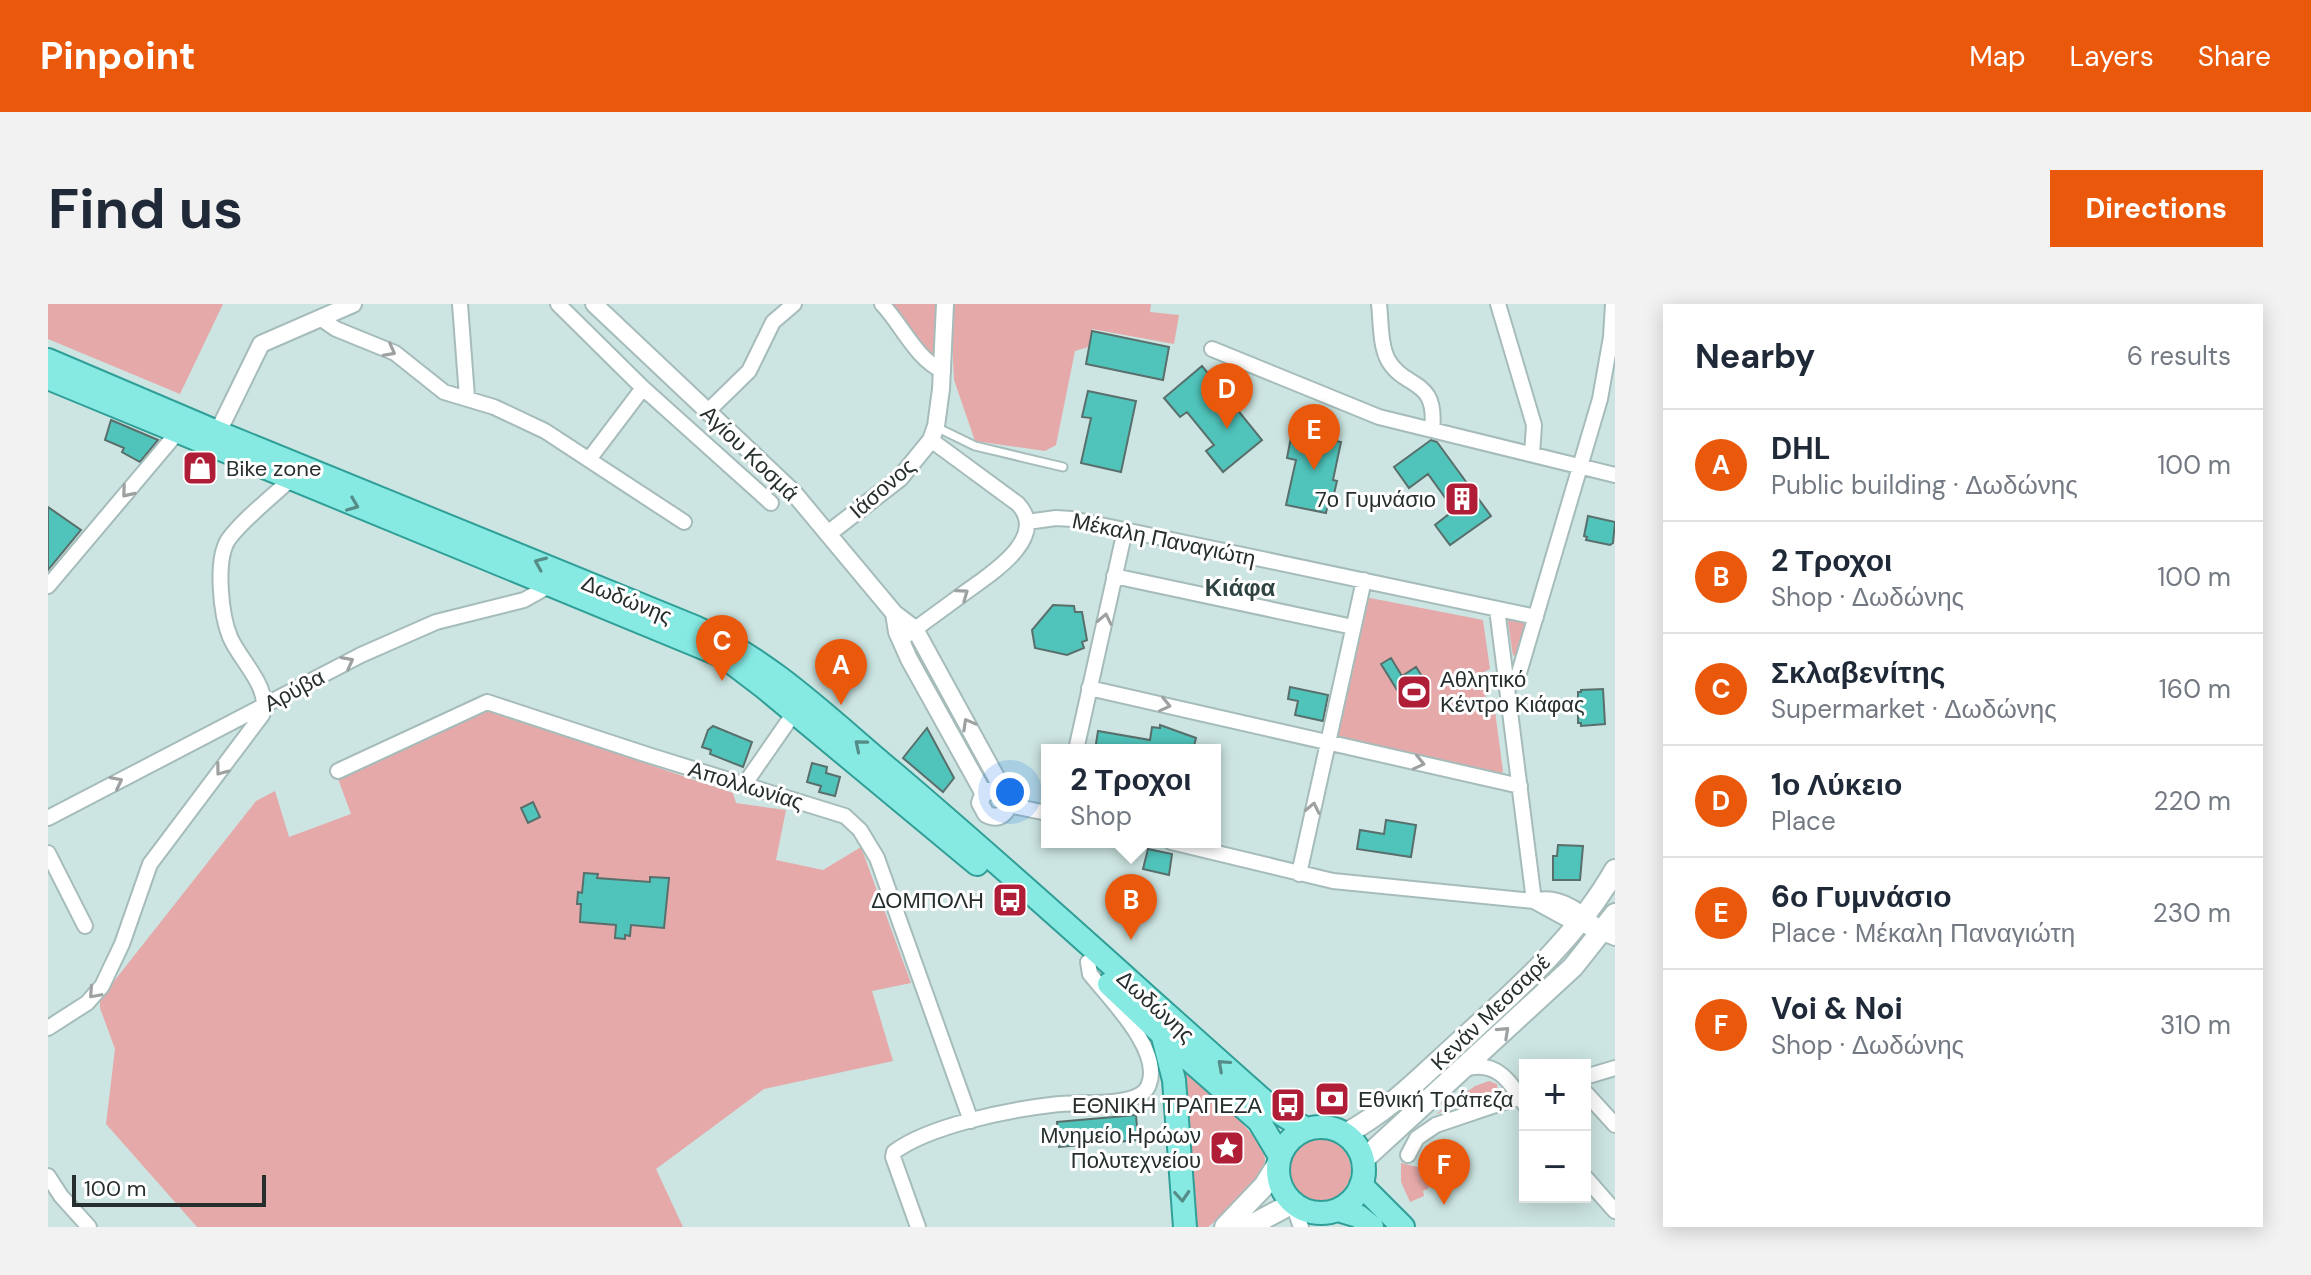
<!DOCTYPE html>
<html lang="en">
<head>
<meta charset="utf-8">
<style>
	body { margin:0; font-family:"DM Sans",sans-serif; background:#f2f2f3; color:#1f2937 }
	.controls { position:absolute; right:24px; bottom:24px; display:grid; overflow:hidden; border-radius:0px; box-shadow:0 4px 20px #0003 }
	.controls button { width:72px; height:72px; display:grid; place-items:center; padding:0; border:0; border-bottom:2px solid #e0e1e3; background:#fff; color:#1f2937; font:40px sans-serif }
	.scale { position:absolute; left:24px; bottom:20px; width:194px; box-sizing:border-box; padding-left:8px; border:4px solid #262f2e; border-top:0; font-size:22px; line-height:28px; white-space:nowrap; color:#262f2e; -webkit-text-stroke:6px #fff; paint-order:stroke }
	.you { position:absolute; left:962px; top:488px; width:28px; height:28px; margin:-20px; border:6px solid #fff; border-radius:50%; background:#1a73e8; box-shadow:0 0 0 12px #1a73e833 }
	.badge { display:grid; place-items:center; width:52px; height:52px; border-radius:50%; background:#ea580c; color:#fff; font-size:26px; font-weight:700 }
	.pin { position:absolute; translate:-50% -66px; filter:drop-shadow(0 2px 4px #0008) }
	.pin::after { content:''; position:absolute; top:42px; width:28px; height:24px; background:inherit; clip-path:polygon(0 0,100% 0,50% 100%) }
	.popup { position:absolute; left:993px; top:440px; width:180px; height:104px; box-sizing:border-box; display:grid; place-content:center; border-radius:0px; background:#fff; filter:drop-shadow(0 2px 6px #0005); font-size:26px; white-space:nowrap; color:#747a83 }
	.popup b { font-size:30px; color:#1f2937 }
	.popup::after { content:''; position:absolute; left:50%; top:100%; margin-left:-16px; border:16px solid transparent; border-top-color:#fff }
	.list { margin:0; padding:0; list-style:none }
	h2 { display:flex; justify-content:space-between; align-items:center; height:104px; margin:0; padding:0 32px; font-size:34px }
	h2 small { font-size:26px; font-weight:400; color:#747a83 }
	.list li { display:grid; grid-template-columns:52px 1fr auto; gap:24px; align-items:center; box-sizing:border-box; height:112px; padding:0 32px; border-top:2px solid #e0e1e3 }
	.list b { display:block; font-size:30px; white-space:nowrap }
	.list p { margin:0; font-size:26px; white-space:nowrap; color:#747a83 }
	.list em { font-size:26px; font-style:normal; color:#747a83 }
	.map { position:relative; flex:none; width:1567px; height:923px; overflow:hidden; border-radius:0px }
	header { display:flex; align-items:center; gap:48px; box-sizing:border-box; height:112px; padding:0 40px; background:#ea580c; color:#fff }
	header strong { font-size:38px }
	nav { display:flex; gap:44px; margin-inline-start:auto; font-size:28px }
	.intro { display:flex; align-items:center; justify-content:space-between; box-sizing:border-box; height:192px; padding:0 48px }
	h1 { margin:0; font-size:56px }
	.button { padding:20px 36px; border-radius:0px; background:#ea580c; color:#fff; font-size:28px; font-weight:700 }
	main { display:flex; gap:48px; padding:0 48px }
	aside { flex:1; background:#fff; border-radius:0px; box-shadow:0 4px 20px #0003 }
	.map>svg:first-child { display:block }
</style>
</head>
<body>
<header>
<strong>Pinpoint</strong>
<nav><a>Map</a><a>Layers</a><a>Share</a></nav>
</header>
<div class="intro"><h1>Find us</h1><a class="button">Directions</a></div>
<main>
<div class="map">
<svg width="1567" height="923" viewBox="0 0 1567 923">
	<rect width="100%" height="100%" fill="#cce5e2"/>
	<!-- green -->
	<path fill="#e6a9a9" d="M0 0H175L132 90 0 35Z
		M842 0H892L890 49 879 52 863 25Z
		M902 0H1103L1102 8 1131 11 1126 40 1044 25 1040 43 1027 47 1008 141 997 147 927 137 906 76Z
		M1317 293 1435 316 1442 365 1434 369 1440 408 1447 407 1455 467 1453 473 1285 434Z
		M1462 315 1475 318 1478 321 1468 350 1465 352 1460 318Z
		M876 348 945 475 938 479 869 352Z
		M436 408H446L685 489 688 499 738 506 728 556 775 566 813 543 863 679 824 687 845 757 716 785 608 865 635 923H149L58 820 67 745 52 704V695L208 497 227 487 241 533 303 510 289 472Z
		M1130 762C1148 779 1220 833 1217 857 1213 879 1177 909 1160 923H1141Z
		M1441 777 1449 780 1450 788 1388 810 1427 782Z
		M1241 866a31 31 0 1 1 62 0a31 31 0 1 1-62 0Z
		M1353 859 1374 864 1381 884 1375 887 1376 892 1362 898 1353 878Z"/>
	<!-- building -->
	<path fill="#50c4bb" stroke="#596f6c" stroke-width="2" d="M1044 27 1121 43 1115 76 1038 60Z
		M1154 62 1214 136 1175 168 1158 147 1166 141 1139 108 1132 113 1116 94Z
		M1040 87 1088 97 1073 168 1033 159 1043 114 1034 113Z
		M63 116 110 136 92 158 74 148 76 144 57 136Z
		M1244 128 1260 132 1261 128 1279 132 1278 135 1293 138 1285 176 1289 177 1285 194H1281L1278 209 1238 201 1248 156 1239 154Z
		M1383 136 1389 138 1443 212 1402 241 1387 221 1406 206 1380 170 1361 184 1346 163Z
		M0 203 33 226 0 266Z
		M1540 212 1567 218 1565 239 1562 241 1538 236 1539 233 1536 232Z
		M1005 301 1026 302 1027 308H1034L1039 336 1034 338 1036 344 1019 351 987 344 984 326Z
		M1343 354 1354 372 1368 363 1375 374 1351 389 1333 360Z
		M1242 383 1280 391 1275 417 1247 411 1250 397 1240 395Z
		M1555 385 1557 420 1533 422V419H1530V388H1533V386Z
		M1112 421 1148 434 1145 446H1047L1050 427 1102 436 1104 423 1112 424Z
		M665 422 704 438 695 463 662 450 663 446 654 443 660 426Z
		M879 424 906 474 895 488 855 454Z
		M764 459 779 463 778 469 792 473 787 492 771 488 773 482 759 478Z
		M485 498 492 513 480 519 473 504Z
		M1338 516 1368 521 1363 553 1309 545 1312 526 1336 530Z
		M1510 541 1535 542 1532 576H1505V552H1509Z
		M1100 545 1124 550 1121 571 1095 565Z
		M536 569 550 570 549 574 602 578V573L621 574 616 624 583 621 582 632 577 631V635L567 634 568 621 532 618 533 600H529L530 588 534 589Z
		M1088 811 1090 836 1011 843 1009 818Z"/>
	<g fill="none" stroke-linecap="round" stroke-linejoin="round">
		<defs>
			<path id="service" d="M890 124 927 142 1015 163"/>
			<path id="minor" d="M412 0 419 93
				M510 0 595 84 723 199
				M834 0C854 21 868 55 895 67
				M1331 0C1333 17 1332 41 1340 56 1357 86 1390 73 1384 126
				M1450 0 1486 121 1484 150
				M272 14 288 25 347 49 396 88 446 103 497 127 636 218
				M1164 45 1331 113 1567 171
				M659 108 701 67 725 18 746 0
				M542 154 595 84
				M979 218 1008 214 1024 215 1488 313
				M1066 272 1305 323
				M0 282 129 129
				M1449 305 1486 597
				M859 331C878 317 896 304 915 290 939 272 1002 235 970 200L883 136
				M1041 384 1472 482
				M1459 384 1471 369 1552 95 1563 33 1565 0
				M1028 446 1077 226
				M290 467 439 398 600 451 797 512 812 526 829 554 923 817
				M696 481 746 409
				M960 501 999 509
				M0 514 313 351 388 318 476 296 501 282
				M1123 538 1285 577 1486 597C1513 589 1537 611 1555 628
				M0 549 37 622
				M1251 570 1316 276
				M1486 597 1517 614 1567 634
				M0 724 39 699 54 682 74 640 102 560 214 411C224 384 192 357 182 333 173 311 167 257 180 236 193 217 225 192 243 175
				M1416 765C1448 755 1462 777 1477 801
				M1537 773 1567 764
				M1537 788 1567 821
				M1360 851 1369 834 1388 821 1477 791
				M0 872 13 892 41 923
				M1537 873 1567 907
				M1249 902 1248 909 1253 923
				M870 923 845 853 846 848C881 822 959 806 1003 801 1028 798 1053 801 1077 796 1087 794 1098 790 1101 780 1114 746 1061 694 1042 670L1040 658"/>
			<path id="tertiary" d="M546 0 745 188 846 309 867 325 960 495C961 509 951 517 938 510L932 499 935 490 947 485 956 489
				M165 138 213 40 305 0
				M781 229 852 174 883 136 888 122 893 85 897 0
				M846 309 849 328 861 355 936 490"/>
			<path id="secondary" d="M1297 830C1339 808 1372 774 1407 742 1465 689 1528 635 1567 566
				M1315 856 1525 663 1567 610
				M1177 923 1216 882 1231 858
				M1200 923 1245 899"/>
			<path id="primary" d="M0 56 169 128 649 324C723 357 782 416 843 467 973 577 1098 693 1225 805L1258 825
				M0 74 675 352 717 384 929 560
				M1061 680 1137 752 1211 817 1232 852
				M1115 733 1126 776 1137 923
				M1230 866a43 43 0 1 1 86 0a43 43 0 1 1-86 0Z
				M1313 881 1355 923
				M1290 906 1310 912 1324 923"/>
		</defs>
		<!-- service casing -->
		<use href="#service" stroke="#a5bcba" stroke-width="11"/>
		<!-- minor casing -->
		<use href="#minor" stroke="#a5bcba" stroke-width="18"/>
		<!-- tertiary casing -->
		<use href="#tertiary" stroke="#a5bcba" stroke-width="20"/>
		<!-- secondary casing -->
		<use href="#secondary" stroke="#a5bcba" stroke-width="24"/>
		<!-- primary casing -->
		<use href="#primary" stroke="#309f97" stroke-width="26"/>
		<!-- service -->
		<use href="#service" stroke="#fff" stroke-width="7"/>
		<!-- minor -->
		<use href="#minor" stroke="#fff" stroke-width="14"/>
		<!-- tertiary -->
		<use href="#tertiary" stroke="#fff" stroke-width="16"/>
		<!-- secondary -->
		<use href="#secondary" stroke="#fff" stroke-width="20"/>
		<!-- primary -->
		<use href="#primary" stroke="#86eae3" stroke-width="22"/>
	</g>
	<!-- one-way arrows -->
	<defs><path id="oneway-chevron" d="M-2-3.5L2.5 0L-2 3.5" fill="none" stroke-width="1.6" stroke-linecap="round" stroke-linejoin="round" transform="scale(2)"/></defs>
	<g stroke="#9da1a1">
		<use href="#oneway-chevron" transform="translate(342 47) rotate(28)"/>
		<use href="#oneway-chevron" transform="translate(79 188) rotate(130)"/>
		<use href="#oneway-chevron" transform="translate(915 290) rotate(-36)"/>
		<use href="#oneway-chevron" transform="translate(1057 315) rotate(-78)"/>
		<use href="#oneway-chevron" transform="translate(300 358) rotate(-28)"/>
		<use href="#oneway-chevron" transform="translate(1117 401) rotate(13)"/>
		<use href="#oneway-chevron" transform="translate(920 420) rotate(-119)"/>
		<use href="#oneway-chevron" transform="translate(1371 459) rotate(13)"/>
		<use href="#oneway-chevron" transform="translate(173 466) rotate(127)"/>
		<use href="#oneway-chevron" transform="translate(69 478) rotate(-27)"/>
		<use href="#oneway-chevron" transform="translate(1265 504) rotate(-78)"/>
		<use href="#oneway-chevron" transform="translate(46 689) rotate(132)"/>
		<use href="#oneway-chevron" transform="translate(1456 728) rotate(-43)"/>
	</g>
	<g stroke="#568c88">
		<use href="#oneway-chevron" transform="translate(305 201) rotate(22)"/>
		<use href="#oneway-chevron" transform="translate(492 259) rotate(-157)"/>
		<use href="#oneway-chevron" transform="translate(812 441) rotate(-140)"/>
		<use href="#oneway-chevron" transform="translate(1175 761) rotate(-138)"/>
		<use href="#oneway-chevron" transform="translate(1134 892) rotate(86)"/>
	</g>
	<!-- icons -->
	<defs>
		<symbol id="shop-square" viewBox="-11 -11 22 22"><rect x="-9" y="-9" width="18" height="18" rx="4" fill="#b01d37" stroke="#fff"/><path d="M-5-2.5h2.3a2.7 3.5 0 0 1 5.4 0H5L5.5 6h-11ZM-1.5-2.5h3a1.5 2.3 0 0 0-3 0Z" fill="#fff"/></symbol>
		<symbol id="building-square" viewBox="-11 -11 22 22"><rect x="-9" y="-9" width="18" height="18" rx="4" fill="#b01d37" stroke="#fff"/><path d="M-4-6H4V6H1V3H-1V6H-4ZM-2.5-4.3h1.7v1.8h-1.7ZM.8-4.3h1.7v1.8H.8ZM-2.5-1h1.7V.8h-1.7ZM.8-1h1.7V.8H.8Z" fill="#fff"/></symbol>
		<symbol id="stadium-square" viewBox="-11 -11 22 22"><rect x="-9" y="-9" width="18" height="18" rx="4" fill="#b01d37" stroke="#fff"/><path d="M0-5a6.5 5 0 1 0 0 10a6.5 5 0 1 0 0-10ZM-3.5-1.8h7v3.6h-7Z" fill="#fff"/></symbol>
		<symbol id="bus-square" viewBox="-11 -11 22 22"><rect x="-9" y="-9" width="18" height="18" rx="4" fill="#b01d37" stroke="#fff"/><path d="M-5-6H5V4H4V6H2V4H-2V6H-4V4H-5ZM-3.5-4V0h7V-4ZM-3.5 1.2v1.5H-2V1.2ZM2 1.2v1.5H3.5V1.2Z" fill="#fff"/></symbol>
		<symbol id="bank-square" viewBox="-11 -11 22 22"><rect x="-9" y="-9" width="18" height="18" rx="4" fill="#b01d37" stroke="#fff"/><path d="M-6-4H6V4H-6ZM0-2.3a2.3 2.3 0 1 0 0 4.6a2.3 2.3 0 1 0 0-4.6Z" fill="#fff"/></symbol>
		<symbol id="sight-square" viewBox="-11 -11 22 22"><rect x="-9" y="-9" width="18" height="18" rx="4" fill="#b01d37" stroke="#fff"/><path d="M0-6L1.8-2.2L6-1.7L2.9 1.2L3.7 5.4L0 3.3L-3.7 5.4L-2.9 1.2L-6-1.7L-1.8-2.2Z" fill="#fff"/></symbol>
	</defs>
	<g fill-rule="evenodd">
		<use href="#shop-square" x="132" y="144" width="40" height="40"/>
		<use href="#building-square" x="1394" y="175" width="40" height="40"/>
		<use href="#stadium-square" x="1346" y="368" width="40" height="40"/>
		<use href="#bus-square" x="942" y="576" width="40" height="40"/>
		<use href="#bank-square" x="1264" y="775" width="40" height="40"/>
		<use href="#bus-square" x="1220" y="781" width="40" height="40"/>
		<use href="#sight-square" x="1159" y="824" width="40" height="40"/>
	</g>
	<g text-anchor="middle" stroke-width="6" stroke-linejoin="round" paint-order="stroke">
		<!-- street labels -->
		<g font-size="22" fill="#262f2e" stroke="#fff">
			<text transform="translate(702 149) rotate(44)" y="8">Αγίου Κοσμά</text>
			<text transform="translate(834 184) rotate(-41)" y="8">Ιάσονος</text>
			<text transform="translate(1116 235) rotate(12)" y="8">Μέκαλη Παναγιώτη</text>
			<text transform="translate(579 295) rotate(22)" y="8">Δωδώνης</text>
			<text transform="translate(246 386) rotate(-28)" y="8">Αρύβα</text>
			<text transform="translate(698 481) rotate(17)" y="8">Απολλωνίας</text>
			<text transform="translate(1108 702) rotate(42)" y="8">Δωδώνης</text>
			<text transform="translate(1442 708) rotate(-44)" y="8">Κενάν Μεσσαρέ</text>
		</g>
		<!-- poi labels -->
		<g font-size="22" fill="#262f2e" stroke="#fff" text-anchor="end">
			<text x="178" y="172" text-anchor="start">Bike zone</text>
			<text x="1388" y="203">7ο Γυμνάσιο</text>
			<text x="1392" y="383" text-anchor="start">Αθλητικό<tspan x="1392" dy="25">Κέντρο Κιάφας</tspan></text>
			<text x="936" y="604">ΔΟΜΠΟΛΗ</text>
			<text x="1310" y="803" text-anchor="start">Εθνική Τράπεζα</text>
			<text x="1214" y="809">ΕΘΝΙΚΗ ΤΡΑΠΕΖΑ</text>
			<text x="1153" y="839">Μνημείο Ηρώων<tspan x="1153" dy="25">Πολυτεχνείου</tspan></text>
		</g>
		<!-- neighbourhood labels -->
		<g font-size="24" font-weight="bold" fill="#2f4442" stroke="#fff">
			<text x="1192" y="292">Κιάφα</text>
		</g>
	</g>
</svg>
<div class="controls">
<button>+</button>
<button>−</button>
</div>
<div class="scale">100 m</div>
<div class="you"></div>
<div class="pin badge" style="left:793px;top:401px">A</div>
<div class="pin badge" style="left:1083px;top:636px">B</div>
<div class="popup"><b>2 Τροχοι</b>Shop</div>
<div class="pin badge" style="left:674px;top:377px">C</div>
<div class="pin badge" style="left:1179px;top:125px">D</div>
<div class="pin badge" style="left:1266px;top:166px">E</div>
<div class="pin badge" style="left:1396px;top:901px">F</div>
</div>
<aside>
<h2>Nearby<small>6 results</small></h2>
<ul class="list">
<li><span class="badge">A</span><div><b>DHL</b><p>Public building · Δωδώνης</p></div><em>100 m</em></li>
<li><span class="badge">B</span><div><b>2 Τροχοι</b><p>Shop · Δωδώνης</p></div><em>100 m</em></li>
<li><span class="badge">C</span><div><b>Σκλαβενίτης</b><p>Supermarket · Δωδώνης</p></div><em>160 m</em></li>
<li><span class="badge">D</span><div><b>1ο Λύκειο</b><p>Place</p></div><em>220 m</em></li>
<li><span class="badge">E</span><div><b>6ο Γυμνάσιο</b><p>Place · Μέκαλη Παναγιώτη</p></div><em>230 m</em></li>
<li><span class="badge">F</span><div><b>Voi &amp; Noi</b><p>Shop · Δωδώνης</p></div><em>310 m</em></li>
</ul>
</aside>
</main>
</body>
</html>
